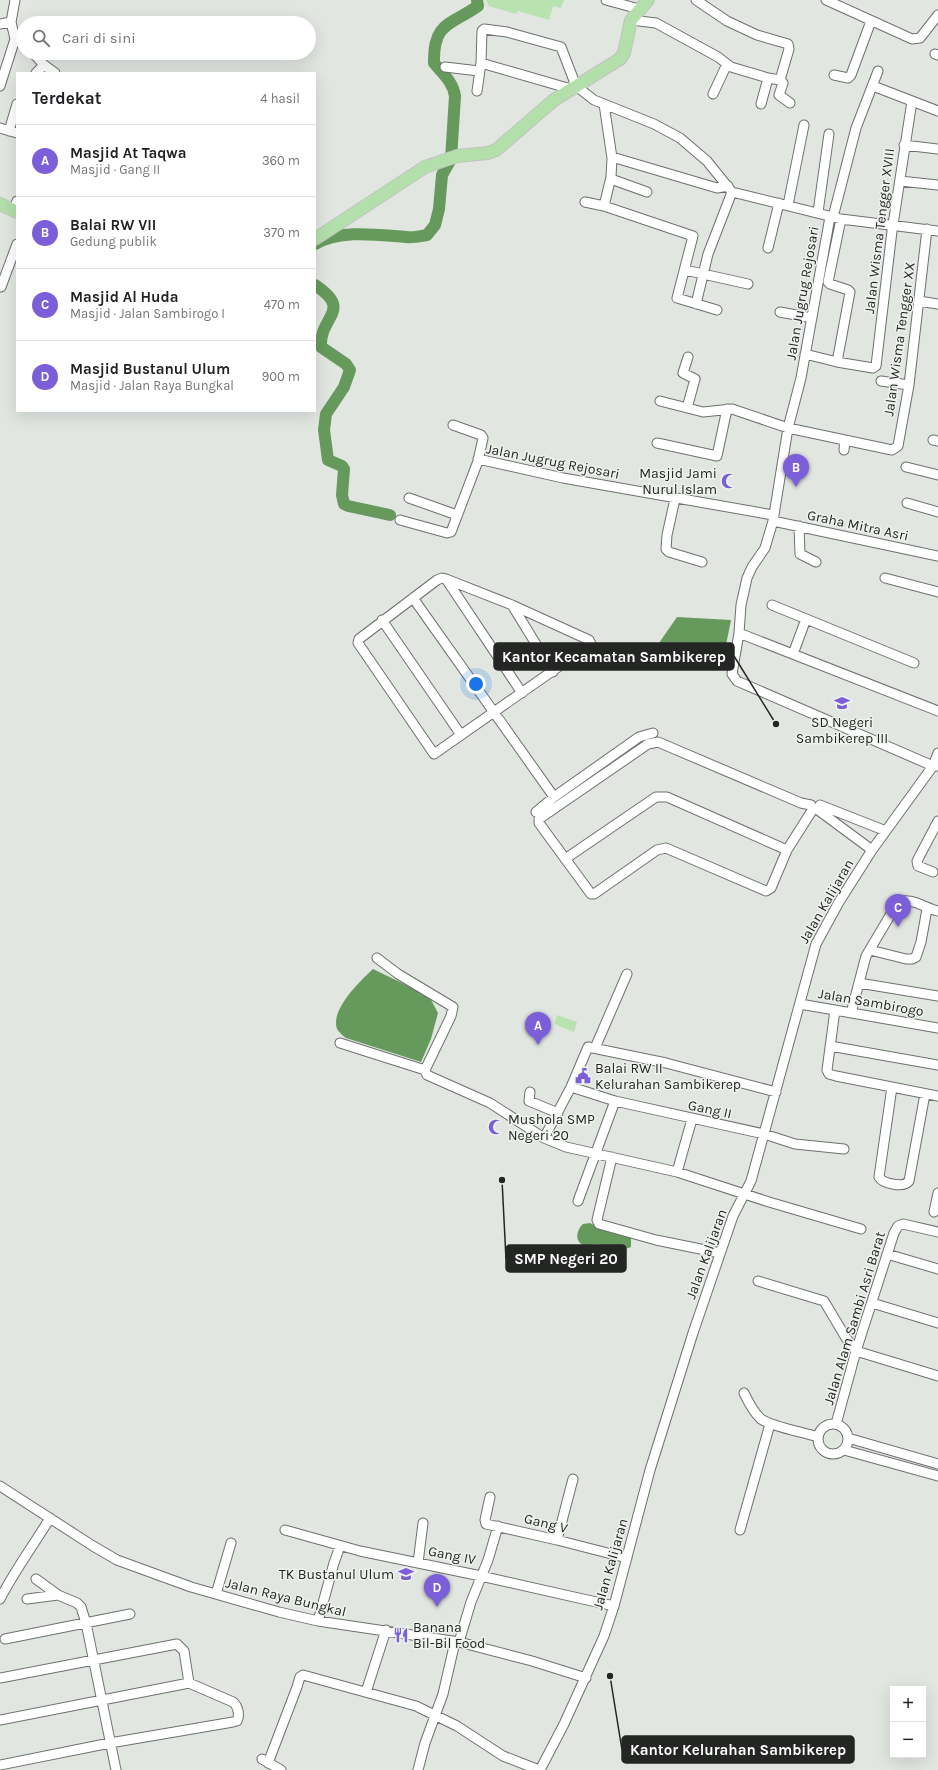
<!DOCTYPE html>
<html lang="id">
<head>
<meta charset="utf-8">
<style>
	body { margin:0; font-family:Karla,sans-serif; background:#f6f6f6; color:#202124 }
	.controls { position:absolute; right:12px; bottom:12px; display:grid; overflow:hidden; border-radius:0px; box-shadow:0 4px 16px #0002 }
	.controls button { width:36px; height:36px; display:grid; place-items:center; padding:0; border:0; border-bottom:1px solid #e0e0e0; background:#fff; color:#202124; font:20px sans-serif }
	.you { position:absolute; left:476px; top:684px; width:14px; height:14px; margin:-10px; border:3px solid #fff; border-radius:50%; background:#1a73e8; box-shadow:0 0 0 6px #1a73e833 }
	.badge { display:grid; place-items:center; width:26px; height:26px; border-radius:50%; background:#7b5ed8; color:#fff; font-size:13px; font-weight:700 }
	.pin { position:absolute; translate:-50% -33px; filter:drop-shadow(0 1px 2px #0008) }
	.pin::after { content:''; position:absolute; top:21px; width:14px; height:12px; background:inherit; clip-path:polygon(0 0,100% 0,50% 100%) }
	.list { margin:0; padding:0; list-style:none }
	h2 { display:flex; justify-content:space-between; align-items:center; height:52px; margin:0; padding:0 16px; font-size:17px }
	h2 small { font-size:13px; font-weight:400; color:#757577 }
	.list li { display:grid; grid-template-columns:26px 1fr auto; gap:12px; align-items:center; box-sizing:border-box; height:72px; padding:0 16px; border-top:1px solid #e0e0e0 }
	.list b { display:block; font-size:15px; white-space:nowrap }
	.list p { margin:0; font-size:13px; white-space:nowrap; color:#757577 }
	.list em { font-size:13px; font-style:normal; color:#757577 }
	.icon { flex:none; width:22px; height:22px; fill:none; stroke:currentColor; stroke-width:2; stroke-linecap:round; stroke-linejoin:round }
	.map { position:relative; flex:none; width:938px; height:1770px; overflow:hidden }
	.search { position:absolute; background:#fff; box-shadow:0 4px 16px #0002; left:16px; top:16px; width:300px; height:44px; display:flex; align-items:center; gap:10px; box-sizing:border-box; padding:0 14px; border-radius:22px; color:#757577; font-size:15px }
	.panel { position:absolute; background:#fff; box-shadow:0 4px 16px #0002; left:16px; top:72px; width:300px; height:340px; border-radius:0px }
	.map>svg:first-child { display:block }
</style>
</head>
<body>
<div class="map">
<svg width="938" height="1770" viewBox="0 0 938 1770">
	<rect width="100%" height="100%" fill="#e2e6e1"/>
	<!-- green -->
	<path fill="#b8e3b0" d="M486 0H564L561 8 553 6 549 20 518 11 516 14 489 6Z
		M557 1015 577 1022 574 1032 554 1024Z"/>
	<!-- water -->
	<path fill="#669a5c" d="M677 617 731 620 722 665 659 643Z
		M373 969 429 996 438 1013 431 1039 421 1062 346 1038C343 1036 339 1032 337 1029 330 1010 360 981 373 969Z
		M590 1223 599 1228 631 1236V1247C618 1253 608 1245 595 1244 591 1244 588 1248 583 1245 574 1241 577 1229 583 1224Z"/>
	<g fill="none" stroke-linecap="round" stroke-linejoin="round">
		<!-- river -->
		<path stroke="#669a5c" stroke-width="12" d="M315 244C341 229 378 235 406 237 413 238 421 236 427 235L435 225 439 209 442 175 451 159 455 96C453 82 443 74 434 63 433 22 451 25 478 6L477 0
			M315 285C354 311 319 316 321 347L346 364 350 370 344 387 326 414 324 430 328 460 342 466 344 469 342 495 344 504 348 506 390 515"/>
		<defs>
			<path id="minor" d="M606 0 639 9
				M696 0 727 21 757 35 788 44 789 49 780 80
				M826 0 912 39 920 38 938 15
				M631 20 656 23 718 57 731 67 768 78 780 80
				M11 22 15 39 23 44
				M0 24 11 22 15 0
				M33 53 44 65 55 73
				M935 54 938 55
				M481 63 571 89
				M445 67 479 71
				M36 73 44 65
				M834 75 848 78 851 75 871 21
				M780 80 783 83 779 95 790 103
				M0 86 15 39
				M873 86 938 111
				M477 91 481 63 482 31 484 29 507 32 561 47 576 86 594 100 654 124 680 138 707 161 732 192 841 219 938 231
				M713 94 727 64
				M604 104 612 158 611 177 604 206
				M761 104 768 78
				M0 128 17 133
				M9 131 17 104
				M904 145 938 149
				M612 157 717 188 728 186
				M611 179 647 192
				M900 181 938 185
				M585 202 604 206 693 236 677 298 717 310
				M788 205 804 125
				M14 210 17 201
				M818 212 829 134
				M830 217 801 378 788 428 773 521 765 548 752 567 747 578 741 605 739 633 732 674 737 681 933 766H938
				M833 217 856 128 878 71
				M768 248 779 203
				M685 270 748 284
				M1 287 17 244
				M919 301 938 304
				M696 304 708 254 732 192
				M780 312 812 318
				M805 354 837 362 873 368 876 366 892 231 912 101
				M837 362 850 292 848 290 830 284 828 282 841 219
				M881 381 909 385
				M660 401 703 412 732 409 788 428 892 450 898 446 909 385 927 229
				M687 408 695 379 683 373 688 357
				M933 440 938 441
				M657 443 717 456 727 409
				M844 450 845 440
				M478 459 563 478 773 515
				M906 467 938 475
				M409 498 457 515
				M675 499 667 535 666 549 669 552 702 562
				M907 503 938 512
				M400 520 447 533 451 532 478 461 483 438 481 435 453 425
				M773 521 938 556
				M799 526 800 554 816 562
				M442 578 446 579 512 605 589 640 591 644 434 754 358 643 359 639 437 580Z
				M885 578 938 592
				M446 579 522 693
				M413 598 554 797 639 737 653 733
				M512 605 553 672
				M772 605 914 663
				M382 620 461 735
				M739 633 938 711
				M793 654 806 619
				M811 805 801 803 658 742 648 744 539 819V823L591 894H594L657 850 666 848 766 891 771 888 787 850 813 809
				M820 805 886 831
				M818 810 872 850
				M536 812 554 797
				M565 859 656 797H667L787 850
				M933 872 918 866 917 861 938 821
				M870 950 906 959H912L916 957 921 942 927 909
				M377 958 398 974 453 1007 451 1016 425 1070 427 1075 490 1103 544 1138 566 1147 677 1172 769 1202 861 1229
				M859 983 938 996
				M800 1004 938 1028
				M835 1010 827 1070 829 1074 836 1076 938 1096
				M851 1013 866 956 898 902C911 897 925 908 938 911
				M340 1043 425 1070
				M830 1046 938 1065
				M595 1048 627 974
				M571 1087 615 1101 764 1134 795 1144 844 1149
				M892 1087 879 1177C883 1184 904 1188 909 1181L925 1094
				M530 1092 529 1101 558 1113
				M544 1138 571 1087 588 1047 666 1063 776 1092
				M612 1157 597 1220 599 1224 656 1240 720 1253
				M677 1172 692 1119
				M578 1201 615 1101
				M934 1212 938 1193
				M887 1254 938 1269
				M758 1281 824 1301 846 1338 856 1351 938 1376
				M872 1303 938 1323
				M744 1393C748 1401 753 1412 761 1419 772 1427 803 1432 818 1437
				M818 1439a15 15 0 1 1 30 0a15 15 0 1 1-30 0Z
				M836 1424 856 1351 894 1233 898 1226 903 1224 938 1232
				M848 1438 938 1464
				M844 1450 938 1476
				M0 1486 93 1546 117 1560 191 1587 279 1612 318 1621 459 1642 532 1661 586 1678
				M490 1497 485 1520 486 1524 557 1540 627 1558
				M285 1530 360 1551 481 1576 614 1606
				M740 1530 770 1424
				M557 1540 573 1479
				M418 1563 423 1523
				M36 1579 58 1595
				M216 1594 231 1543
				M0 1599C15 1570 33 1546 50 1518
				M27 1599 58 1595 77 1603 81 1607 86 1623 116 1770
				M318 1621 334 1563 340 1546
				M5 1639 130 1614
				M459 1642 471 1602 488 1560 498 1526
				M0 1678 177 1644 184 1651 189 1683 233 1702C238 1706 240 1715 237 1721L233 1722 110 1743 0 1765
				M366 1692 386 1630
				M0 1720 189 1683
				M262 1759 281 1770
				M268 1763 297 1687 300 1677 303 1675 416 1706 457 1726 503 1756 539 1770
				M418 1770 425 1743 443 1694 455 1642
				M540 1770 564 1724 604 1636 614 1606 650 1470 693 1333 733 1216 751 1181 816 944 839 902 872 850 933 766 938 753"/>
			<path id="major" d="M0 204 17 212
				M315 239 425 167 457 156 488 153 496 150 554 100 620 59 624 53 631 20 648 0"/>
		</defs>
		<!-- minor casing -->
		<use href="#minor" stroke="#6d716d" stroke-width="11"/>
		<!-- major casing -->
		<use href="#major" stroke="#c2c2c2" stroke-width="14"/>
		<!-- minor -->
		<use href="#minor" stroke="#fff" stroke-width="9"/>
		<!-- major -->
		<use href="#major" stroke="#b3dfab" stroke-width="12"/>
	</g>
	<!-- icons -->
	<defs>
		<symbol id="mosque-bare" viewBox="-9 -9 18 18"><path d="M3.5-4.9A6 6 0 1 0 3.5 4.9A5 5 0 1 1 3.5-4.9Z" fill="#7b5ed8" stroke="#eff3ee" stroke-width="2.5" paint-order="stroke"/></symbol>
		<symbol id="school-bare" viewBox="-9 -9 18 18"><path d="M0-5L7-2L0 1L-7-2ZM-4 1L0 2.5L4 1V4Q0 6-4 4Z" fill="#7b5ed8" stroke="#eff3ee" stroke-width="2.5" paint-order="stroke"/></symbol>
		<symbol id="civic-bare" viewBox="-9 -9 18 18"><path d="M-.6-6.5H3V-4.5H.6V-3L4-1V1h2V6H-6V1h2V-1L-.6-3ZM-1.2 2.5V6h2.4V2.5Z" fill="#7b5ed8" stroke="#eff3ee" stroke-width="2.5" paint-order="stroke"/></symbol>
		<symbol id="restaurant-bare" viewBox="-9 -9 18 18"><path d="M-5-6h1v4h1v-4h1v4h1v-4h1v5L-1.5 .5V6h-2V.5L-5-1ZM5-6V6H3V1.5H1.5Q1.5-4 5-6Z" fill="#7b5ed8" stroke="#eff3ee" stroke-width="2.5" paint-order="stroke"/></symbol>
	</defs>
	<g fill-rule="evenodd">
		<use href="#mosque-bare" x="718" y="470" width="22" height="22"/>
		<use href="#school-bare" x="831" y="692" width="22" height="22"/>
		<use href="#civic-bare" x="572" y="1065" width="22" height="22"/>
		<use href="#mosque-bare" x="485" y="1116" width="22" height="22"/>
		<use href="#school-bare" x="395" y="1563" width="22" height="22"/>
		<use href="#restaurant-bare" x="390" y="1624" width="22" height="22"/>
	</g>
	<g text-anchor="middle" stroke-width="3" stroke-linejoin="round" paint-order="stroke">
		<!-- street labels -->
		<g font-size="14" fill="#242624" stroke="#eff3ee">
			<text transform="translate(879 231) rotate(-83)" y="5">Jalan Wisma Tengger XVIII</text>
			<text transform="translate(802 293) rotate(-80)" y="5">Jalan Jugrug Rejosari</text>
			<text transform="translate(899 339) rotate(-82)" y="5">Jalan Wisma Tengger XX</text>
			<text transform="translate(553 461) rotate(11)" y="5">Jalan Jugrug Rejosari</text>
			<text transform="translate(858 525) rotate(12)" y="5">Graha Mitra Asri</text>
			<text transform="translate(826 901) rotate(-60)" y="5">Jalan Kalijaran</text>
			<text transform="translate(871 1002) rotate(10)" y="5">Jalan Sambirogo</text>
			<text transform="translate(710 1109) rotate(12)" y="5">Gang II</text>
			<text transform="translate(706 1254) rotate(-70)" y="5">Jalan Kalijaran</text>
			<text transform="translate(854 1318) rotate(-73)" y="5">Jalan Alam Sambi Asri Barat</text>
			<text transform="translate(546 1523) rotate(14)" y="5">Gang V</text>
			<text transform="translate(452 1555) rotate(11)" y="5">Gang IV</text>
			<text transform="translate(610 1564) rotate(-74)" y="5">Jalan Kalijaran</text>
			<text transform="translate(286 1597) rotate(14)" y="5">Jalan Raya Bungkal</text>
		</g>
		<!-- poi labels -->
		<g font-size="14" fill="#242624" stroke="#eff3ee" text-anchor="start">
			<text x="717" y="478" text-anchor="end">Masjid Jami<tspan x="717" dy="16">Nurul Islam</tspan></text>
			<text x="842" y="727" text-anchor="middle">SD Negeri<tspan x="842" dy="16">Sambikerep III</tspan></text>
			<text x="595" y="1073">Balai RW II<tspan x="595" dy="16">Kelurahan Sambikerep</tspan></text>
			<text x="508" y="1124">Mushola SMP<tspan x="508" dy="16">Negeri 20</tspan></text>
			<text x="394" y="1579" text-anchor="end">TK Bustanul Ulum</text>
			<text x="413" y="1632">Banana<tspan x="413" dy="16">Bil-Bil Food</tspan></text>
		</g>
	</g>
	<!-- callouts -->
	<path fill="none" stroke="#242624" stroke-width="1.5" d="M776 724L734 656M502 1180L506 1259M610 1676L622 1750"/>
	<g fill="#242624" stroke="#eff3ee" stroke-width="1.5">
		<circle cx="776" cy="724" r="4"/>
		<circle cx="502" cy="1180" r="4"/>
		<circle cx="610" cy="1676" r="4"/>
	</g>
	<g fill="#242624" stroke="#242624" stroke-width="1.5">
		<rect x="494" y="643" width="240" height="27" rx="4"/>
		<rect x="506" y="1245" width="120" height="27" rx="4"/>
		<rect x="622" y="1736" width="232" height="27" rx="4"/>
	</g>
	<g font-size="15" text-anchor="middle" font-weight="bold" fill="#fff">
		<text x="614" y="662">Kantor Kecamatan Sambikerep</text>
		<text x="566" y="1264">SMP Negeri 20</text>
		<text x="738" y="1755">Kantor Kelurahan Sambikerep</text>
	</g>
</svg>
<div class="controls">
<button>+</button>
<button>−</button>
</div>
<div class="you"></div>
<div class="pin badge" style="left:538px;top:1045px">A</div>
<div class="pin badge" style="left:796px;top:487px">B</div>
<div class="pin badge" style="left:898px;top:927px">C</div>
<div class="pin badge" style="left:437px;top:1607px">D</div>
<div class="search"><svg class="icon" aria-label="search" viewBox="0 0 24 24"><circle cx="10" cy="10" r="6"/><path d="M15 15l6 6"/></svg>Cari di sini</div>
<section class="panel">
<h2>Terdekat<small>4 hasil</small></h2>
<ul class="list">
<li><span class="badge">A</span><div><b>Masjid At Taqwa</b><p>Masjid · Gang II</p></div><em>360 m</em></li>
<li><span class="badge">B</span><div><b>Balai RW VII</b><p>Gedung publik</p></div><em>370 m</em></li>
<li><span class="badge">C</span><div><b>Masjid Al Huda</b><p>Masjid · Jalan Sambirogo I</p></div><em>470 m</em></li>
<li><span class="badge">D</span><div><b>Masjid Bustanul Ulum</b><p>Masjid · Jalan Raya Bungkal</p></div><em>900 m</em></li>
</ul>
</section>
</div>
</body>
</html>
